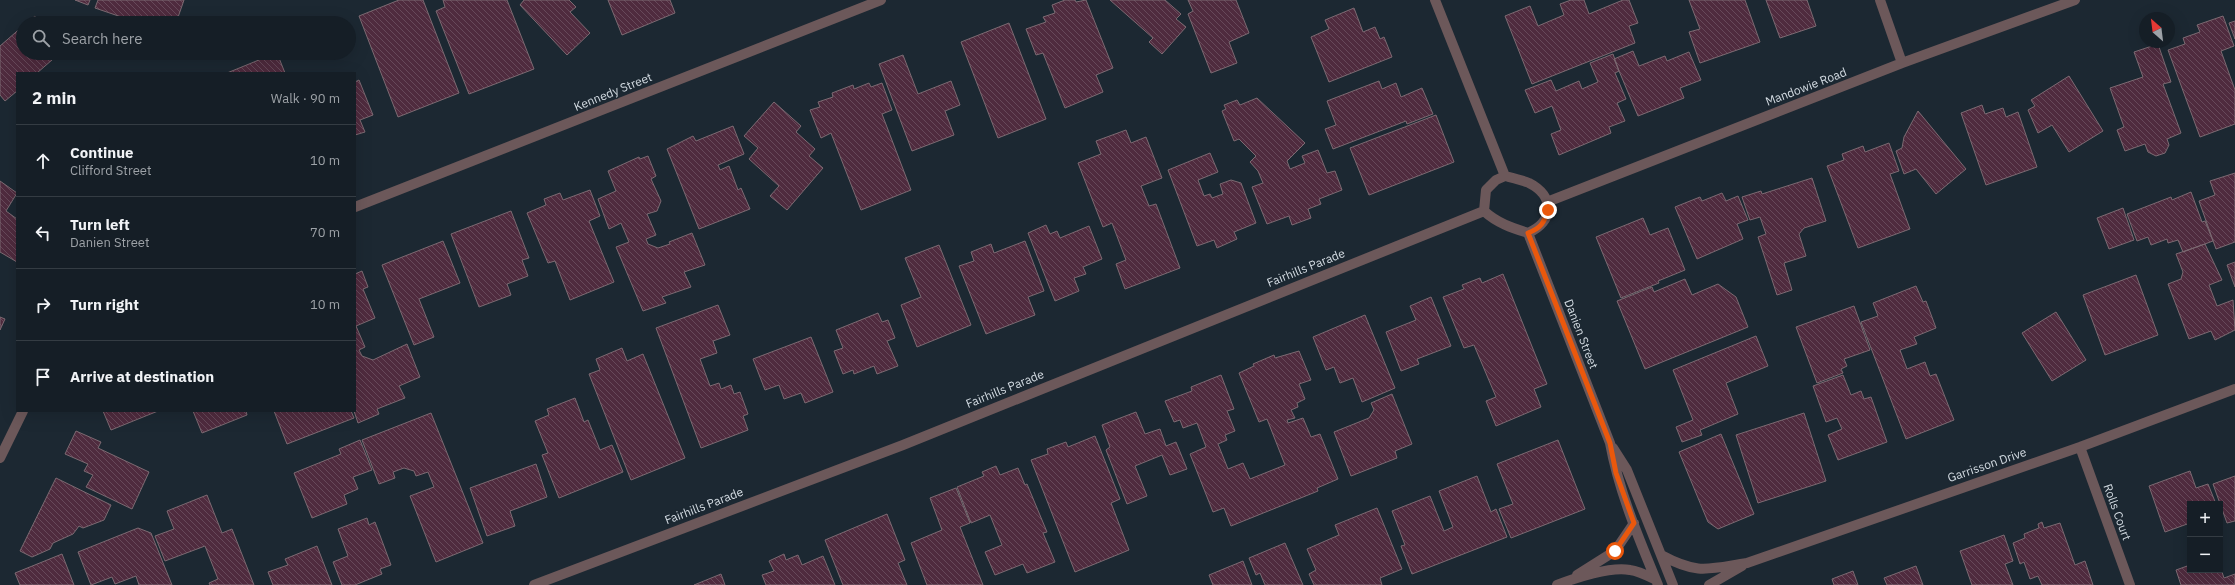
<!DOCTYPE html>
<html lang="en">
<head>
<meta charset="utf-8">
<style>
	body { margin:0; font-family:"IBM Plex Sans",sans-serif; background:#222b32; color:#f1f3f6 }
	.controls { position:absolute; right:12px; bottom:12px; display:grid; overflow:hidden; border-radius:0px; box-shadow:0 4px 16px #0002 }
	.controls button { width:36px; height:36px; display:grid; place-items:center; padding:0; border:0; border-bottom:1px solid #343c43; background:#151e26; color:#f1f3f6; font:20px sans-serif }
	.compass { position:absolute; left:2139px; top:12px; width:36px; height:36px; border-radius:50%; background:#151e26; box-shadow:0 4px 16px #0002; rotate:332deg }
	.stop { position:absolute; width:12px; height:12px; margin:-9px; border:3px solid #ea580c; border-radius:50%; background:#fff }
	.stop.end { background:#ea580c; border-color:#fff; box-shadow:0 1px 4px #0008 }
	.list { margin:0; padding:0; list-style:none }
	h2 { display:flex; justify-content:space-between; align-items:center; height:52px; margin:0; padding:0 16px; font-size:17px }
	h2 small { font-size:13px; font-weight:400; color:#9da2a7 }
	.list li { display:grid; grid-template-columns:26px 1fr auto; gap:12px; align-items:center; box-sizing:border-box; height:72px; padding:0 16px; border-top:1px solid #343c43 }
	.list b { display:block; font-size:15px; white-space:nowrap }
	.list p { margin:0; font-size:13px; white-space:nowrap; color:#9da2a7 }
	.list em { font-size:13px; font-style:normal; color:#9da2a7 }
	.icon { flex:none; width:22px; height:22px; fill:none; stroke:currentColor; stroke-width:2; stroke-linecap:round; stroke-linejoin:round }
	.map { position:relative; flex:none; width:2235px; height:585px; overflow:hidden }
	.search { position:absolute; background:#151e26; box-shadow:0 4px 16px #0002; left:16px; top:16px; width:340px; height:44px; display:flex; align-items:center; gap:10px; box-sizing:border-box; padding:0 14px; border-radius:22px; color:#9da2a7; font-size:15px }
	.panel { position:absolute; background:#151e26; box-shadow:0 4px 16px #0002; left:16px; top:72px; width:340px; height:340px; border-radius:0px }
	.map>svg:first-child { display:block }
</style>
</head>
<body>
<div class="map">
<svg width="2235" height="585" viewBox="0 0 2235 585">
	<defs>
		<pattern id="building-back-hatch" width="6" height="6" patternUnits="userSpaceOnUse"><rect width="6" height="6" fill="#4f2b3e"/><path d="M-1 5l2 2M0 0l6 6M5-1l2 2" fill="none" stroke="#67495a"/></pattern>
	</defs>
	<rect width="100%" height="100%" fill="#1c2832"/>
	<!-- building -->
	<path fill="url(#building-back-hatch)" stroke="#7c6a72" d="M75 0H90L88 5Z
		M98 0H184L176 23H139L95 8Z
		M399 0H423L459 93 398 117 359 16Z
		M443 0H507L534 69 469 94 436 11 445 7Z
		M524 0H569L576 7 570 12 590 33 567 55 520 5Z
		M608 0H670L675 13 622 35Z
		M1065 0H1075L1076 2 1086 0 1113 68 1096 75 1103 92 1065 108 1043 53 1036 55 1026 29 1046 22 1043 17 1055 13 1052 5Z
		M1110 0H1165L1181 14 1176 19 1186 27 1162 54 1149 42 1153 38Z
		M1188 0H1236L1249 33 1229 42 1237 63 1211 73 1188 14 1193 11Z
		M1571 0H1584L1589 14 1623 0H1629L1638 23 1629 26 1635 43 1532 84 1505 16 1530 6 1538 26 1564 15 1560 4Z
		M1689 0H1745L1760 42 1700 63 1689 32 1700 29Z
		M1766 0H1807L1816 26 1780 38Z
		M1354 8 1363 32 1375 27 1380 39 1384 37 1392 57 1329 82 1311 37 1329 29 1325 20Z
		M35 16 41 23H27Z
		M2223 16 2234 46 2221 51 2235 90V124L2200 137 2168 50 2185 44 2183 38 2200 32 2197 25Z
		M2235 21V39L2229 23Z
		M1009 23 1046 119 998 138 961 42Z
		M23 26V53H60L37 73H17V91L5 101 0 95V46Z
		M2158 44 2171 82 2163 84 2181 133 2167 139 2169 145 2165 153 2156 156 2148 152 2145 144 2125 151 2117 130 2124 127 2110 88 2143 77 2134 52Z
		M1633 51 1639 66 1665 56 1667 61 1689 52 1701 80 1680 88 1684 98 1638 116 1614 59Z
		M277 53 285 73H227L276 53Z
		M1613 54 1619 71 1615 73 1626 99 1617 103 1625 121 1609 127 1611 133 1559 155 1551 134 1561 130 1552 106 1535 113 1525 90 1551 80 1556 91 1579 81 1582 89 1598 82 1590 63Z
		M903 55 918 94 951 81 960 105 945 111 954 135 912 151 879 64Z
		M2069 76 2103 131 2069 152 2052 125 2038 133 2028 110 2035 106 2031 100Z
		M359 80 373 115 360 120 365 132 355 135V82Z
		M1379 81 1382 89 1396 83 1401 97 1422 88 1433 114 1407 124 1406 121 1333 149 1325 129 1336 125 1327 101Z
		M869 83 871 87 882 83 892 110 882 114 911 190 861 210 831 133 821 138 810 110 820 107 818 102 833 97 832 93 853 85 854 89Z
		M1257 98 1305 143 1287 161 1290 169 1305 163 1302 156 1318 150 1327 173 1335 171 1342 190 1319 199 1321 204 1308 209 1311 218 1292 225 1289 216 1267 224 1252 187 1263 183 1258 171 1250 162 1256 156 1239 139 1234 141 1222 111 1226 109 1224 105 1237 100 1240 105Z
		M774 102 801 126 796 132 815 149 809 156 823 168 787 210 770 196 779 186 749 159 758 148 744 136Z
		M1982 105 1985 114 2003 108 2006 117 2018 112 2037 167 1986 185 1961 113Z
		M1918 111 1966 169 1936 194 1916 169 1904 174 1896 151 1902 148 1904 137Z
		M1436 115 1454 162 1369 195 1350 148Z
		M733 126 744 154 718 165 720 170 729 166 738 190 741 188 750 209 699 229 667 149 693 136 696 141Z
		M1126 130 1131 143 1146 137 1162 178 1141 186 1149 206 1156 204 1180 268 1125 289 1116 264 1126 260 1112 223 1103 227 1078 163 1101 154 1096 141Z
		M1889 143 1899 171 1890 174 1910 229 1858 248 1827 166 1844 160 1842 154 1863 146 1865 152Z
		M1210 153 1218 172 1198 180 1204 196 1210 194 1212 198 1223 194 1220 184 1231 180 1241 183 1256 223 1234 232 1237 239 1217 248 1214 240 1197 246 1168 170Z
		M648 156 656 176 651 179 661 201 657 211 647 214 656 235 646 239 648 244 658 248 670 244 669 242 692 233 705 265 684 272 691 287 662 297 666 303 643 311 616 247 629 242 621 223 609 229 598 199 616 191 608 171 639 157 640 159Z
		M2235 173V242L2216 249 2199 201 2215 195 2210 181Z
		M1812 178 1826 221 1804 228 1799 234 1806 256 1784 263 1792 290 1777 295 1758 237 1766 234 1760 217 1750 220 1742 197 1761 191 1762 194Z
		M0 181 17 193 6 211 17 219V262L0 252Z
		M590 190 600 216 589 221 614 282 570 300 555 261 548 263 527 213 546 205 544 199 560 193 563 200Z
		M2191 192 2202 222 2205 221 2213 241 2183 252 2178 240 2168 243 2167 239 2151 245 2148 237 2137 241 2127 214 2171 197 2172 200Z
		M1722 193 1726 201 1738 196 1748 220 1737 224 1743 239 1697 259 1675 207 1700 197 1702 201Z
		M2123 208 2134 240 2109 249 2097 218Z
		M511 211 529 258 522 260 528 276 507 284 511 295 479 307 451 234Z
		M1643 218 1650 235 1668 228 1685 270 1658 281 1659 283 1621 298 1596 237Z
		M1046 225 1050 234 1057 231 1060 238 1089 226 1102 259 1083 267 1086 274 1074 278 1079 291 1055 301 1028 233Z
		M443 241 460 283 419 299 434 337 414 345 382 265Z
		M1025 241 1044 291 1028 297 1035 315 986 334 959 266 974 261 971 252 991 244 994 253Z
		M2205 244 2222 280 2209 285 2217 306 2233 300 2235 330 2215 340 2211 331 2189 339 2168 284 2181 279 2183 272 2176 254Z
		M939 245 971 325 917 347 901 305 921 297 905 258Z
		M2235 262V287L2227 265Z
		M362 271 368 287 363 289 375 318 356 326 365 347 359 350 362 356 373 360 407 344 420 377 399 386 405 398 377 409 379 414 358 423 354 411 355 274Z
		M1503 274 1547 384 1534 389 1541 407 1496 426 1486 401 1496 397 1474 345 1464 348 1443 297 1464 289 1462 285 1480 278 1482 283Z
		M2136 275 2158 335 2105 355 2083 295Z
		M1685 279 1692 295 1718 284 1736 297 1748 327 1645 369 1617 301 1652 287 1654 292Z
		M1916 286 1923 302 1926 301 1936 328 1914 337 1917 344 1900 350 1907 369 1925 362 1930 376 1936 374 1954 420 1906 439 1861 322 1878 316 1873 303Z
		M1431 297 1451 346 1417 359 1419 364 1401 371 1386 332 1416 320 1410 306Z
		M718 305 730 335 713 341 717 353 700 359 710 386 719 383 721 389 731 385 734 394 740 392 748 414 743 416 748 430 701 448 656 328Z
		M1854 306 1870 350 1844 359 1847 366 1841 369 1843 373 1817 383 1796 327Z
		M2056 312 2086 360 2052 381 2022 333Z
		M878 313 882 322 888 320 895 338 887 341 898 366 877 374 874 366 854 374 853 370 843 374 834 351 843 348 836 330Z
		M1365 315 1395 388 1362 402 1353 378 1340 383 1334 367 1326 370 1313 337Z
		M0 317 5 319 0 330Z
		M1756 336 1768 366 1726 383 1738 414 1700 430 1702 435 1682 442 1676 427 1693 420 1673 370Z
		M811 337 833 392 805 403 801 393 784 399 779 385 765 390 753 359Z
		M622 348 627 361 643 354 685 458 631 480 589 374 600 370 596 359Z
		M1299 351 1311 380 1299 384 1305 399 1297 403 1298 407 1291 410 1295 418 1287 420 1288 423 1303 418 1311 437 1320 434 1338 479 1317 488 1318 491 1231 526 1224 508 1213 512 1190 454 1206 447 1197 423 1183 428 1180 420 1174 422 1165 401 1192 391 1191 387 1221 375 1234 409 1227 411 1235 431 1225 435 1227 440 1218 444 1228 469 1243 463 1250 479 1285 465 1267 419 1259 422 1239 373 1254 366 1253 364 1274 355 1275 358Z
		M1843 375 1851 395 1861 391 1864 399 1871 397 1887 442 1838 460 1828 435 1842 429 1837 418 1826 422 1813 386Z
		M1392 394 1412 444 1395 451 1397 458 1351 476 1334 432 1369 418 1374 410 1371 403Z
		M575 398 584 422 588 420 600 450 612 445 623 472 559 498 542 455 548 453 535 421 549 415 547 409Z
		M103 411H158L111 430Z
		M193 411H246L247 415 202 433Z
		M274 411H351L354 418 287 444Z
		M1136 412 1145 434 1160 429 1166 446 1176 442 1187 469 1170 475 1162 455 1135 466 1147 496 1127 504 1106 450 1110 447 1102 425Z
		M431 413 483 543 436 562 410 496 434 487 428 472 416 476 414 471 404 468 393 472 395 478 379 484 362 440Z
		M1804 413 1826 481 1758 503 1736 435Z
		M76 431 101 442 98 448 149 472 132 509 86 487 93 475 84 471 88 464 65 454Z
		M1721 434 1754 514 1718 529 1708 522 1679 452Z
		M1095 436 1120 499 1111 503 1129 550 1075 572 1031 460 1048 454 1047 449 1066 442 1068 447Z
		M360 440 372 470 353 477 358 489 344 495 347 504 312 518 294 473 341 454 339 449Z
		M1558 440 1585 509 1511 538 1499 509 1513 504 1497 464Z
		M536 464 547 497 510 511 515 526 487 536 470 488Z
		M996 466 1000 475 1018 468 1025 485 1027 484 1047 532 1043 533 1055 562 1027 573 1023 564 995 575 985 552 1002 545 990 515 971 523 957 487 984 476 982 472Z
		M2190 471 2196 488 2208 484 2216 504H2190V523L2165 532 2149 486Z
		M1477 476 1491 512 1496 509 1507 537 1412 574 1401 546 1405 545 1392 511 1430 496 1444 531 1453 527 1439 491Z
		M2235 476V521L2227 523 2213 484Z
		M56 478 111 505 104 520 83 528 79 526 73 534 53 543 50 549 32 557 20 551Z
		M956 488 970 523 960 527 983 585H927L911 543 942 530 930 498Z
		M207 495 222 533 232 529 254 585H210L209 583 218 579 205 546 165 561 155 536 174 529 167 511Z
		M1377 508 1402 569 1380 578 1382 585H1314L1309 574 1316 570 1307 549 1339 535 1335 525Z
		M887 514 905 560 898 563 907 585H843L825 540Z
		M367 518 369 525 375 522 391 565 380 569 382 574 355 585H342L333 562 348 556 338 529Z
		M2042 522 2044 528 2060 523 2075 565 2085 561 2093 585H2042L2038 576 2030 579 2024 562 2020 564 2013 543 2025 538 2024 534 2039 528 2038 524Z
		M138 528 151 533 172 585H139L136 576 115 584 112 577 91 585 78 552Z
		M2004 535 2013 561 2005 564 2013 585H1972L1960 551Z
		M1285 543 1303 585H1265L1260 573 1256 575 1249 558Z
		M317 546 332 585H273L268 572 288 565 285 559Z
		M62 554 74 585H20L15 573Z
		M784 554 786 560 798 555 802 565 823 556 835 585H766L762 575 774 571 769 561Z
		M1243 561 1252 585H1213L1209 575Z
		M2190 565V570H2220V566L2224 578 2235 574V585H2181L2176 570Z
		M1916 566 1923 585H1887L1884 578Z
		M1853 571 1858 585H1834L1832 579Z
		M721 574 725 585H694Z"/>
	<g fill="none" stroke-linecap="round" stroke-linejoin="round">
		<!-- minor -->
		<path stroke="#6c585a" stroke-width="10" d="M1435 0 1505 176
			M1880 0 1902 63
			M1505 176C1513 178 1522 180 1529 183 1555 196 1554 222 1528 233 1512 228 1497 223 1484 211L1486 190 1496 180Z
			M1547 202 1902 63 2075 0
			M355 207 881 0
			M1528 233 1610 443C1619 492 1639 539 1658 585
			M2080 447 2130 585
			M1613 448 1627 470 1673 585
			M0 458 23 411
			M1661 555C1698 575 1708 569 1747 563L2080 447 2235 389
			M1577 575 1615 551 1634 523
			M534 585 903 445 1484 211
			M1557 585C1575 578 1611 566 1630 570 1639 571 1648 576 1656 580
			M1709 585 1742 566"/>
	</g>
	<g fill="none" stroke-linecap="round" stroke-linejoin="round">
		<!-- route -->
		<path stroke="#ea580c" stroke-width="5" d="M1548 210C1544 223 1541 228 1528 233L1610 443 1616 473 1634 523 1615 551"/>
	</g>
	<g text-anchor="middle" stroke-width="3" stroke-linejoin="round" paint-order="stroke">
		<!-- street labels -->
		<g font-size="12" fill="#d2dae1" stroke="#1c2832">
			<text transform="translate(1806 87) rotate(-21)" y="4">Mandowie Road</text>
			<text transform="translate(613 92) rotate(-22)" y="4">Kennedy Street</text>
			<text transform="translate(1306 268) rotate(-22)" y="4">Fairhills Parade</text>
			<text transform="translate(1581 334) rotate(69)" y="4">Danien Street</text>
			<text transform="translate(1005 389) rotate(-22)" y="4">Fairhills Parade</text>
			<text transform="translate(1987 465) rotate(-19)" y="4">Garrisson Drive</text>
			<text transform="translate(704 506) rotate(-21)" y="4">Fairhills Parade</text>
			<text transform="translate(2117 512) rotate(70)" y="4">Rolls Court</text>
		</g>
	</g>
</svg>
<div class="controls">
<button>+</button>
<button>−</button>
</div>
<svg class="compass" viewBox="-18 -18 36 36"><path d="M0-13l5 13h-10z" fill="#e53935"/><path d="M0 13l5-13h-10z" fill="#9da2a7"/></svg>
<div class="stop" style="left:1615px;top:551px"></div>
<div class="stop end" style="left:1548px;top:210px"></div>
<div class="search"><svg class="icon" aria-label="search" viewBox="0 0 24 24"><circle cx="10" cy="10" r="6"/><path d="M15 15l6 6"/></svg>Search here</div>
<section class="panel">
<h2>2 min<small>Walk · 90 m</small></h2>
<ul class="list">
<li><svg class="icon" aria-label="ahead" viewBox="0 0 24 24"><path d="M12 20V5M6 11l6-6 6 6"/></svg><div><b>Continue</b><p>Clifford Street</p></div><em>10 m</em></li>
<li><svg class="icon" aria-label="left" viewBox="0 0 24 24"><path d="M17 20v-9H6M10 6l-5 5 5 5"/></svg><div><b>Turn left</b><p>Danien Street</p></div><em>70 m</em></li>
<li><svg class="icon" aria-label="right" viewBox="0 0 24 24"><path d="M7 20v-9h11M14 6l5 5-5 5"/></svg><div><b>Turn right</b></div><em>10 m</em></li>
<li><svg class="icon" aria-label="arrive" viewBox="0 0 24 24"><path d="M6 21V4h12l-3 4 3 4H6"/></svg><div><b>Arrive at destination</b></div></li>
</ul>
</section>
</div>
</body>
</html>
